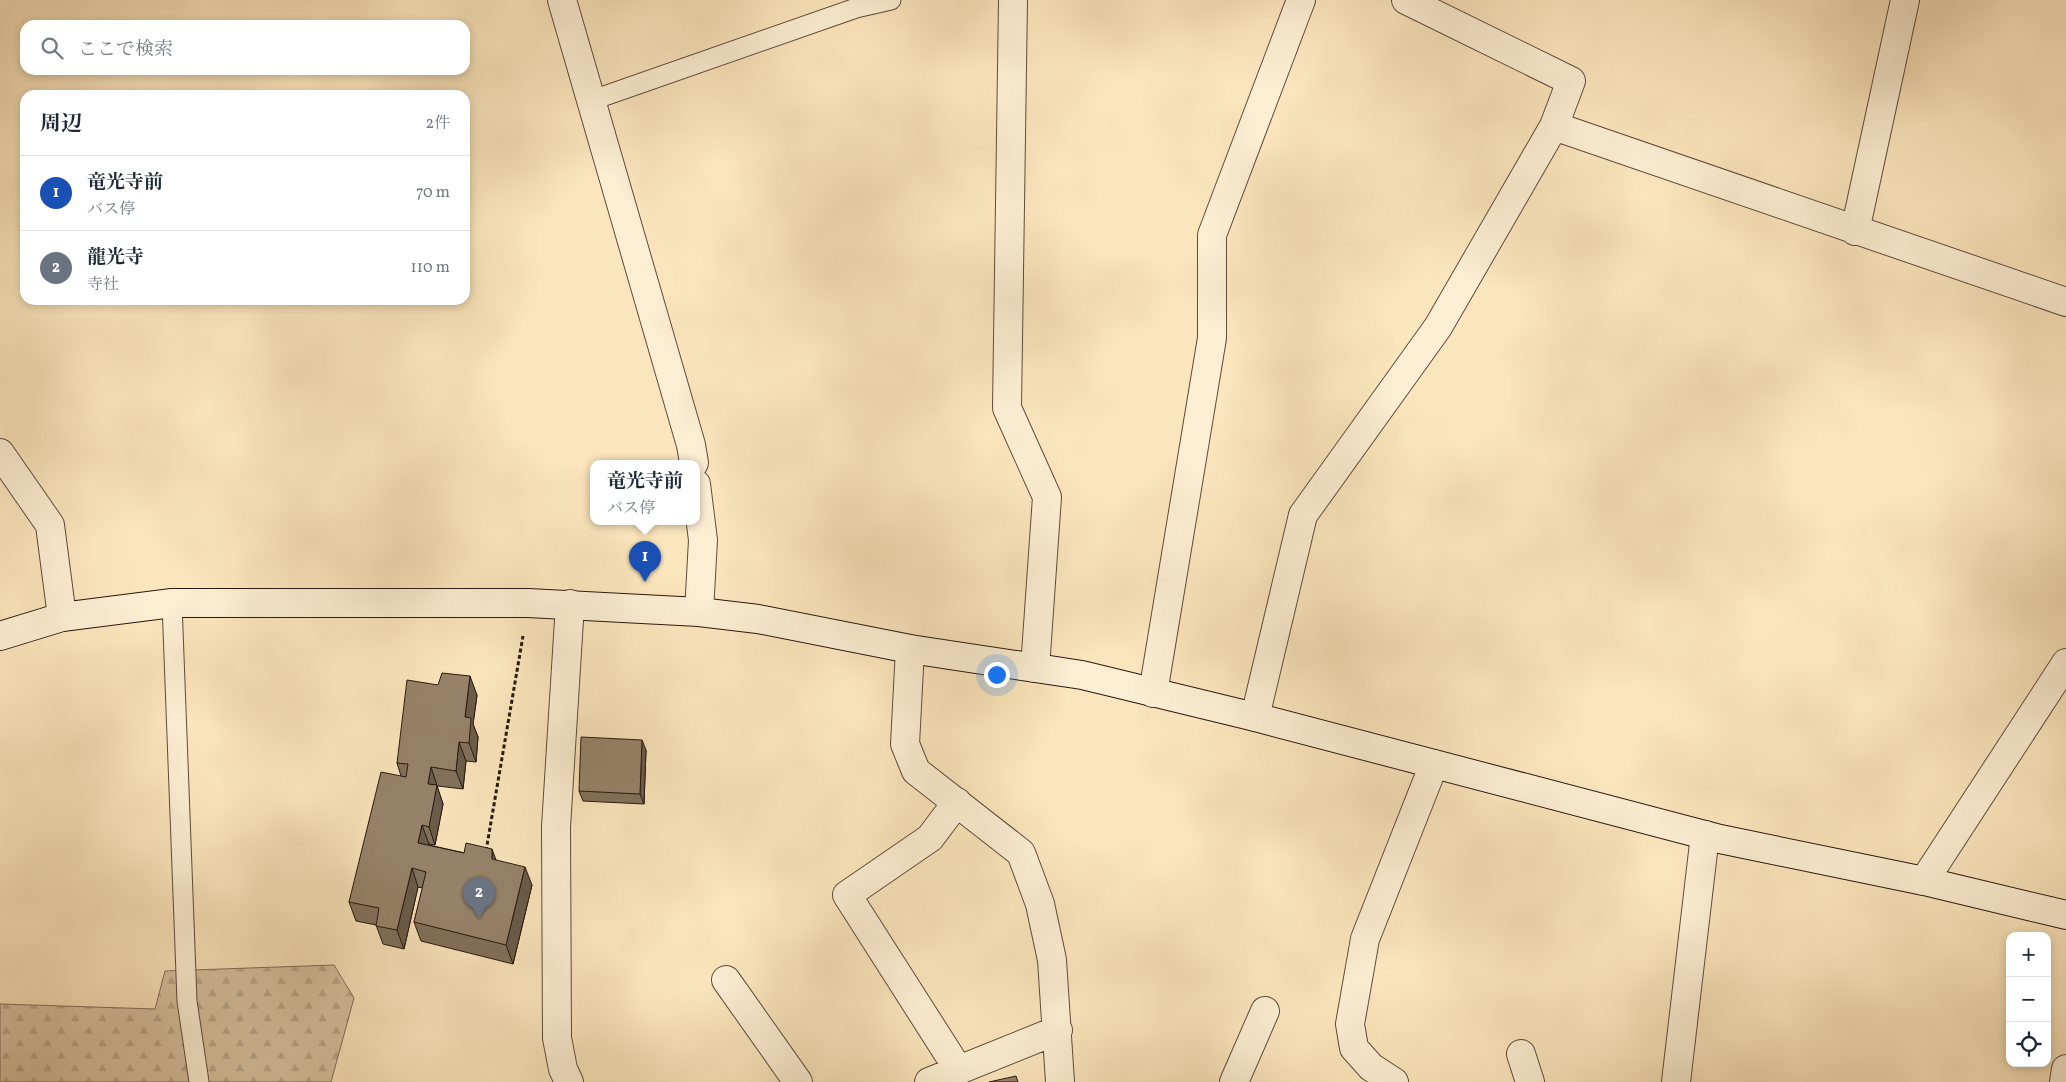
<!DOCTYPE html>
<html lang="ja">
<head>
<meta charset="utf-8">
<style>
	body { margin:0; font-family:Vollkorn,"Noto Serif JP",serif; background:#f6f6f7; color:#1f2937 }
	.controls { position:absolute; right:15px; bottom:15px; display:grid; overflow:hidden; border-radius:10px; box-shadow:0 2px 8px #0003 }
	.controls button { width:45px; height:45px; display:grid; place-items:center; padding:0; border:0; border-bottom:1px solid #e0e1e3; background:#fff; color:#1f2937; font:25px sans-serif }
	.you { position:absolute; left:996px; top:674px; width:18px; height:18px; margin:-12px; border:4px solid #fff; border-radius:50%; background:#1a73e8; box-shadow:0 0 0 8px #1a73e833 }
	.badge { display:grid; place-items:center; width:32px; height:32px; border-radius:50%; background:#db2777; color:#fff; font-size:16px; font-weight:700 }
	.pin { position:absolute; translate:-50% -41px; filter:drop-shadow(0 1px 2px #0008) }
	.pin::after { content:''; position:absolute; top:26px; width:18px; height:15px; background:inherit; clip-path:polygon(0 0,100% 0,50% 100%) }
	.popup { position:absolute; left:590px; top:460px; width:110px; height:65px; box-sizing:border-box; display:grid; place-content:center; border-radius:10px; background:#fff; filter:drop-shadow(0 1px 4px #0005); font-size:16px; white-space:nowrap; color:#747a83 }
	.popup b { font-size:19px; color:#1f2937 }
	.popup::after { content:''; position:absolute; left:50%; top:100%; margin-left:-10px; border:10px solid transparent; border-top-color:#fff }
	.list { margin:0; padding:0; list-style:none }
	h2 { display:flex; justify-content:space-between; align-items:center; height:65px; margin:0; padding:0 20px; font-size:21px }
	h2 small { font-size:16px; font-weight:400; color:#747a83 }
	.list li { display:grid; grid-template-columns:32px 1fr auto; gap:15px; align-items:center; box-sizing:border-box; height:75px; padding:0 20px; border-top:1px solid #e0e1e3 }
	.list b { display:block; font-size:19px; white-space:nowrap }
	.list p { margin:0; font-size:16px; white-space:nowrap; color:#747a83 }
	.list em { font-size:16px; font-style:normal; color:#747a83 }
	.icon { flex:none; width:28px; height:28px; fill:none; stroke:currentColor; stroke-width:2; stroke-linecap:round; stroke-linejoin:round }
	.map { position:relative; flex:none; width:2066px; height:1082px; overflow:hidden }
	.search { position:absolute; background:#fff; box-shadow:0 2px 8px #0003; left:20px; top:20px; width:450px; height:55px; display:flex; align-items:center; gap:12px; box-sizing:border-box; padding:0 18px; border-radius:15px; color:#747a83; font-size:19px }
	.panel { position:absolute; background:#fff; box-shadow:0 2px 8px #0003; left:20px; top:90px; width:450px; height:215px; border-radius:15px }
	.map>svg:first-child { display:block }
</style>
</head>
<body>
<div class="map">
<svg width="2066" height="1082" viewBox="0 0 2066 1082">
	<defs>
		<pattern id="forest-firs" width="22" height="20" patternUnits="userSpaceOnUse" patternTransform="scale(1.25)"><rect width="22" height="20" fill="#d7c29f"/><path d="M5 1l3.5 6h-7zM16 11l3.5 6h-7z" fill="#b9a688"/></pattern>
	</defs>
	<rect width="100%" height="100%" fill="#fbe5bc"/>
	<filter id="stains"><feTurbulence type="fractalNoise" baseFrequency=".004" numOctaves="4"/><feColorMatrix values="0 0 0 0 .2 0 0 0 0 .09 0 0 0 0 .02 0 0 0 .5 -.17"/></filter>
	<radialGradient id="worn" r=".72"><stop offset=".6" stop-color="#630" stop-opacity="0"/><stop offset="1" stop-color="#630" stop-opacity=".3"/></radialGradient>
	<!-- forest -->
	<path fill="url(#forest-firs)" stroke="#806d58" d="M334 965 354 998 331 1082H0V1004L155 1009 165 971Z"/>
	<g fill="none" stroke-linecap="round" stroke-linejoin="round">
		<defs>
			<path id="lane" d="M590 101 856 8 891 0
				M172 603 187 1001 199 1082"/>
			<path id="street" d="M562 0 691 445 694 463
				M1013 0 1007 408 1047 497 1035 668
				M1554 126 2066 302
				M1855 231 1905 0
				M0 453 50 525 62 617
				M696 484 703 540 699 612
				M910 649 905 744 916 771 1021 853 1040 904 1052 960 1060 1082
				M1153 693 1212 338V235L1301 0
				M1255 717 1303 515 1438 327 1554 126 1571 81 1406 0
				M957 802 930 838 847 895 958 1069
				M1924 881 2066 663
				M726 980 798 1082
				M1521 1054 1530 1082
				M569 1082 563 1069 557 1038 556 827 570 604
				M929 1082 1058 1030
				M1234 1082 1265 1011
				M1394 1082 1371 1067 1354 1048 1350 1024 1365 939 1434 764
				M1676 1082 1705 835
				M2064 1082 2066 1069"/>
			<path id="secondary" d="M0 636 62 617 172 603H528L699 612 758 619 910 649 1082 675 1255 717 1720 839 1924 881 2066 915"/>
		</defs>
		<!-- lane casing -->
		<use href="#lane" stroke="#5e4b3c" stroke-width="21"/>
		<!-- street casing -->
		<use href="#street" stroke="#5e4b3c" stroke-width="30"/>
		<!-- secondary casing -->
		<use href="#secondary" stroke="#291811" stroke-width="30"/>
		<!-- path -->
		<path stroke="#291811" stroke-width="3" stroke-dasharray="4 2.5" stroke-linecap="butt" d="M486 851 523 636"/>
		<!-- lane -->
		<use href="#lane" stroke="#fceed3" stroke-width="19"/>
		<!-- street -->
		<use href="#street" stroke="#fceed3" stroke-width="28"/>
		<!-- secondary -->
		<use href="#secondary" stroke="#fceed3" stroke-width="28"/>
	</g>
	<!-- wall -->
	<path fill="#81715b" stroke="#291811" d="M438 685 477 695 473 724 478 737 476 762 466 761 463 789 438 786 437 787 443 804 435 845 429 844V845L496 860 532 885 513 964 421 941 414 922 423 888 418 887 404 949 383 944 376 925 356 921 349 902 401 776 397 763Z
		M646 750 644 804 583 801 579 791Z"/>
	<!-- shaded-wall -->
	<path fill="#695c4a" stroke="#291811" d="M470 676 477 695 473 724 478 737 476 762 469 743 465 717Z
		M642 740 646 750 644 804 640 794Z
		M459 742 466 761 463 789 456 771Z
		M431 767 443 804 435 845 429 827 428 784Z
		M422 825 429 844 425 862 418 843Z
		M492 849 499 868 492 859Z
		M525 867 532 885 513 964 506 945Z
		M412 868 418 887 404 949 397 930Z"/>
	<!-- building -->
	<path fill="#96836a" stroke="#291811" d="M442 673 470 676 465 717 471 718 469 743 459 742 456 771 431 767 428 784 437 785 429 827 422 825 418 843 464 853 466 843 492 849V859L525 867 506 945 414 922 426 872 412 868 397 930 376 926 379 908 349 902 381 772 406 777 408 764 397 763 407 680 438 685Z
		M581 737 642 740 640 794 579 791Z
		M1016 1076 1018 1082H989Z"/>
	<rect width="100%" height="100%" filter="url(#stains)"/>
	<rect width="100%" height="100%" fill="url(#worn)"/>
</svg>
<div class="controls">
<button>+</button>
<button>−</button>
<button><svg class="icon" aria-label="locate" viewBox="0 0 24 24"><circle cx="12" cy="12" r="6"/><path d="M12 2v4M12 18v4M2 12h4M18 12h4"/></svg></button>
</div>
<div class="you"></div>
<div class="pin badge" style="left:645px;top:582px;background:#1a4fb4">1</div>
<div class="popup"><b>竜光寺前</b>バス停</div>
<div class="pin badge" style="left:479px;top:918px;background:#6b7280">2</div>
<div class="search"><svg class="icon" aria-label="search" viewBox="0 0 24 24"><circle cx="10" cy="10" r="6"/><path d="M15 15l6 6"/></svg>ここで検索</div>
<section class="panel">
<h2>周辺<small>2件</small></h2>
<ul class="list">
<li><span class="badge" style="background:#1a4fb4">1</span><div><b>竜光寺前</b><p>バス停</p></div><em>70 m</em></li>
<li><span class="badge" style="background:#6b7280">2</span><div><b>龍光寺</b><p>寺社</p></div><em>110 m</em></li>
</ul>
</section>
</div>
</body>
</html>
